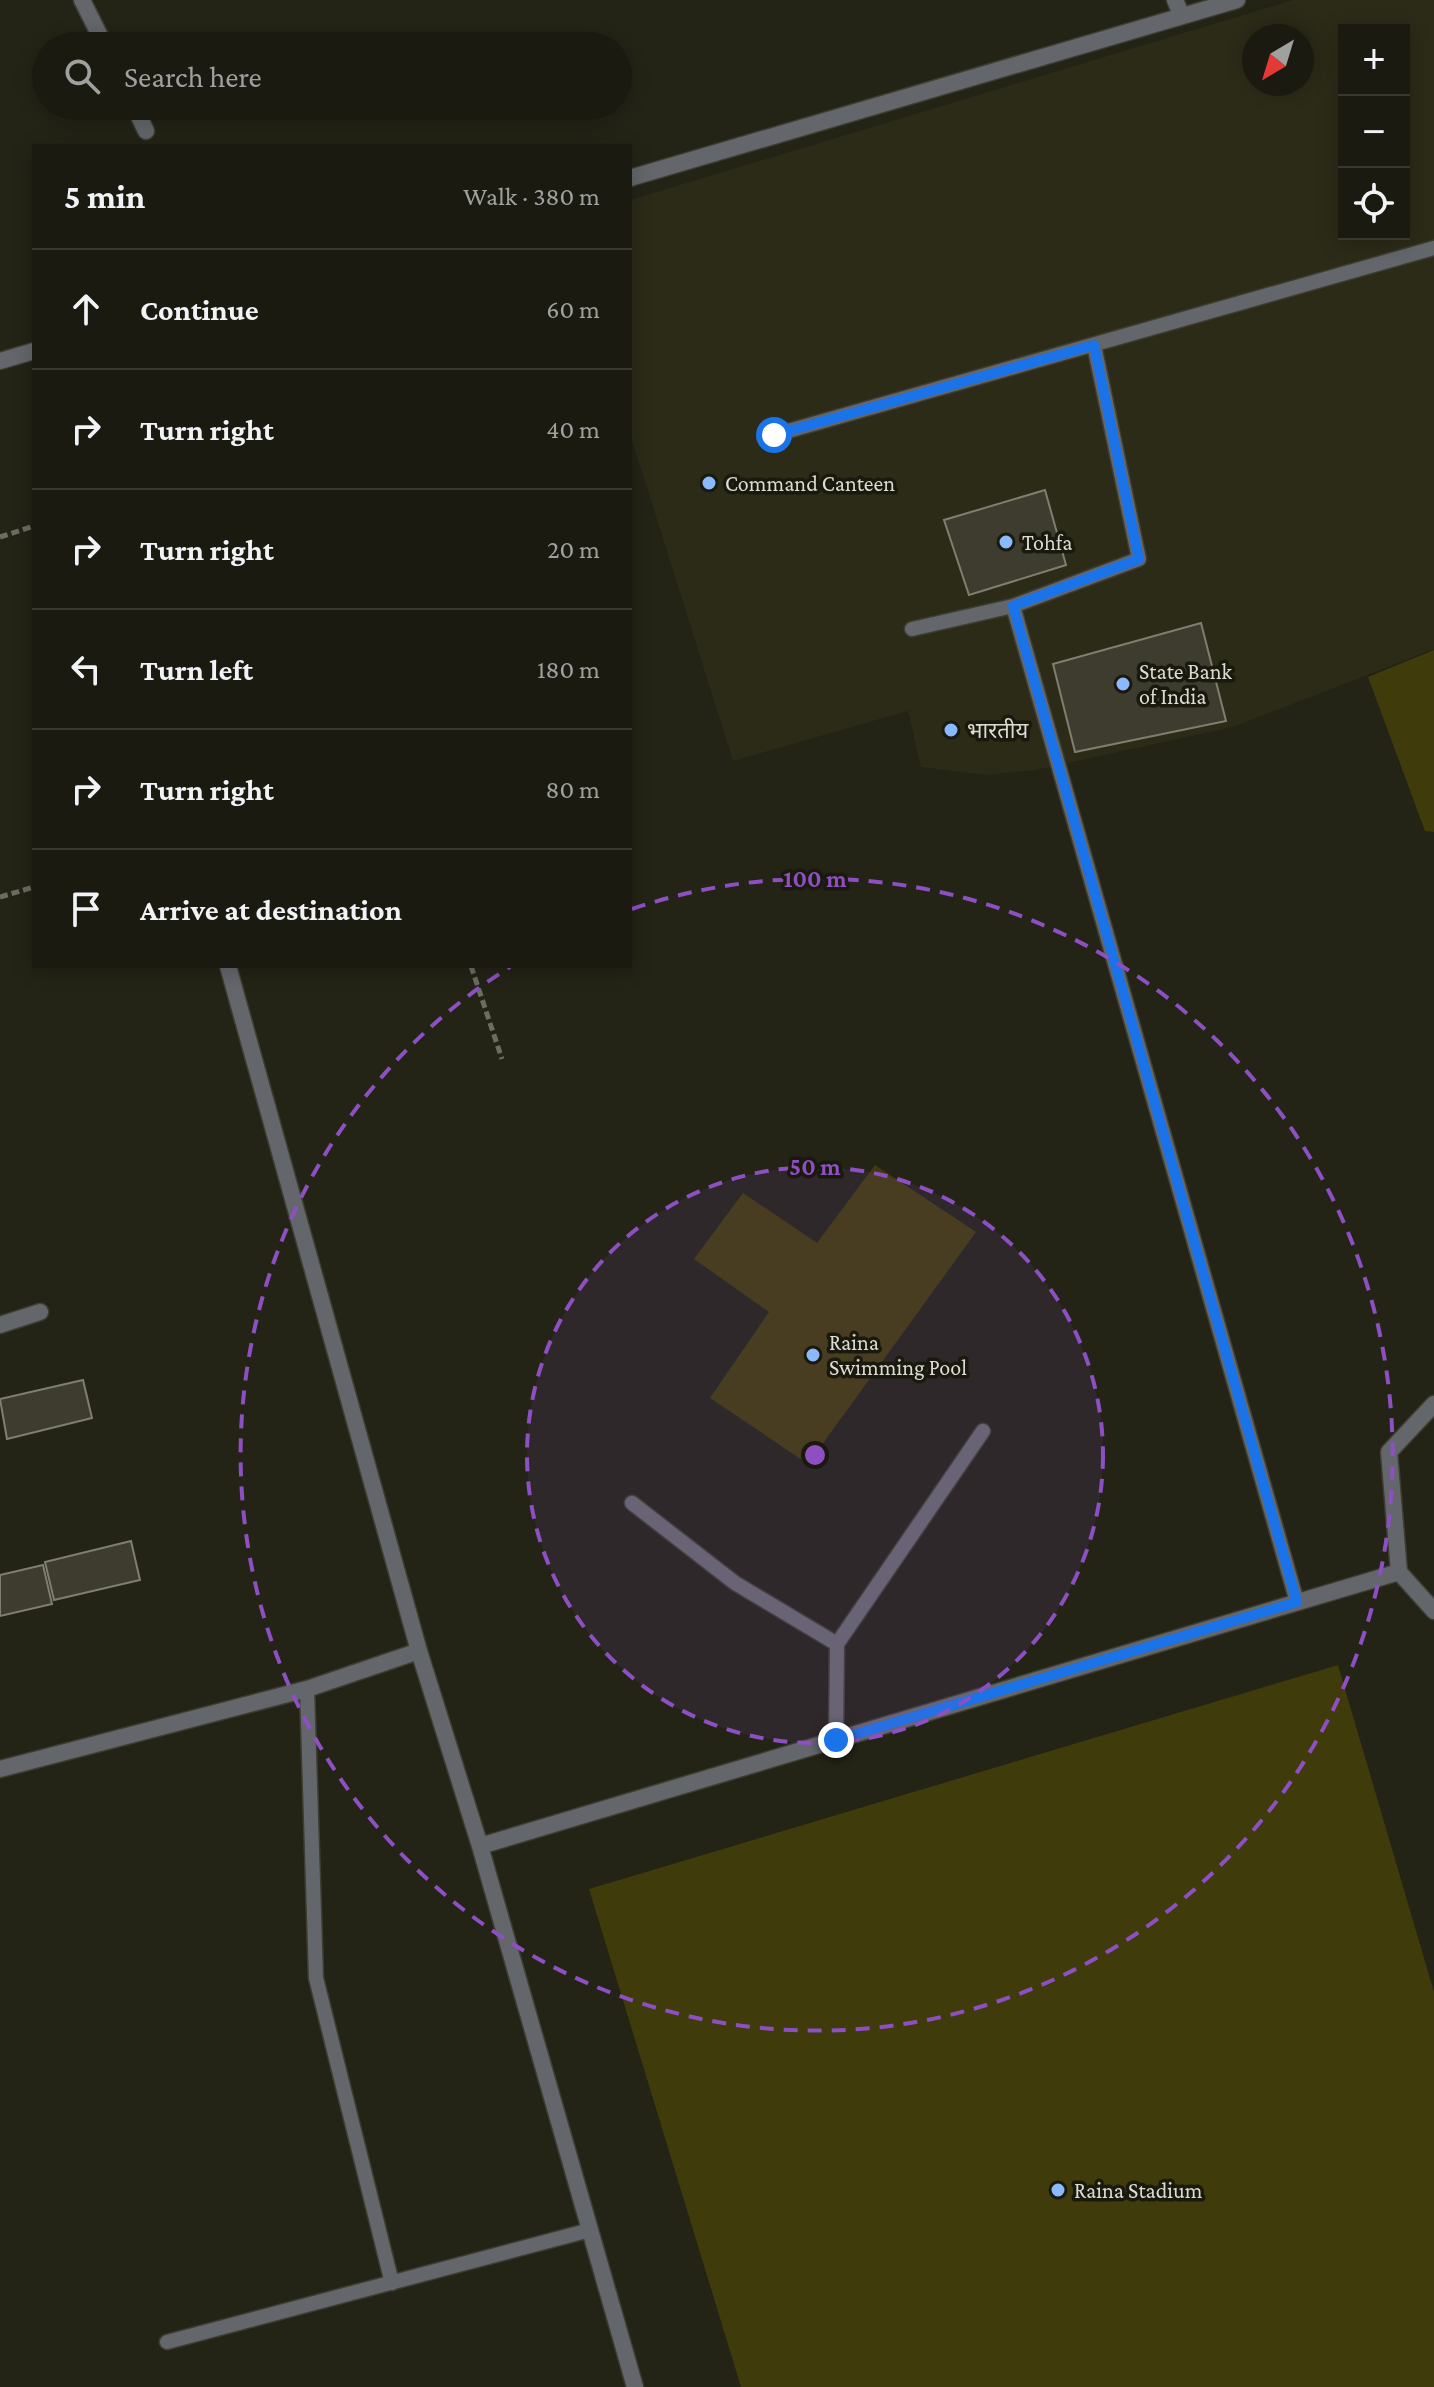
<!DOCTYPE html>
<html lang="en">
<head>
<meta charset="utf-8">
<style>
	body { margin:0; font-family:"Crimson Pro","Noto Sans Devanagari",serif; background:#27271e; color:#f1f3f6 }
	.controls { position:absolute; right:24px; top:24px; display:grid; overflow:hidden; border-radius:0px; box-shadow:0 4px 20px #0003 }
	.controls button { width:72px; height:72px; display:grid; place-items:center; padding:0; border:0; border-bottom:2px solid #383830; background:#1a1a10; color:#f1f3f6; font:40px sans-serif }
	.compass { position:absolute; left:1242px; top:24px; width:72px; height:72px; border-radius:50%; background:#1a1a10; box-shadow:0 4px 20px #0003; rotate:218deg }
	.stop { position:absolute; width:24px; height:24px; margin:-18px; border:6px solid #1a73e8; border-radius:50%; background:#fff }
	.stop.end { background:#1a73e8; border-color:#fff; box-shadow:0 2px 8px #0008 }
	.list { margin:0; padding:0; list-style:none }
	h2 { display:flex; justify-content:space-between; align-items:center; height:104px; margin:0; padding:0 32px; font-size:34px }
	h2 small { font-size:26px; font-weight:400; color:#9fa19f }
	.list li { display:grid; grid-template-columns:52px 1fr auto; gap:24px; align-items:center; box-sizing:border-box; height:120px; padding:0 32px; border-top:2px solid #383830 }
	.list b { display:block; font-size:30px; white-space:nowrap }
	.list em { font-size:26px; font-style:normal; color:#9fa19f }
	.icon { flex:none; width:44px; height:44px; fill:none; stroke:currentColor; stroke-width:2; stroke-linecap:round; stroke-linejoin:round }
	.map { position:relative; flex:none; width:1434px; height:2387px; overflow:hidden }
	.search { position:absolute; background:#1a1a10; box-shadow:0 4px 20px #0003; left:32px; top:32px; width:600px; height:88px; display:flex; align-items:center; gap:20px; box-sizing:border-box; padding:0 28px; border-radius:44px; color:#9fa19f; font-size:30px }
	.panel { position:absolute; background:#1a1a10; box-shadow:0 4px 20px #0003; left:32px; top:144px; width:600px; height:824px; border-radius:0px }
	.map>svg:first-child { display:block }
</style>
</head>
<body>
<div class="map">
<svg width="1434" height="2387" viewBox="0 0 1434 2387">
	<rect width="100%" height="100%" fill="#232316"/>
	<!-- built -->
	<path fill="#2c2b18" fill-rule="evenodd" d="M1293 0H1434V649L1233 727 1036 770 984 775 921 767 908 711 733 761 630 434V200ZM1344 30H1404V234H1344ZM1254 36H1302V84H1254Z"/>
	<!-- green -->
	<path fill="#3f3b0b" d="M1434 650V832L1425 831 1368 677Z
		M875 1165 976 1232 808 1464 710 1398 769 1312 694 1259 743 1193 817 1243Z
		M1338 1665 1434 1992V2387H741L589 1889Z"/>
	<!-- building -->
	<path fill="#3d3c2f" stroke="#7f7e6f" stroke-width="2" d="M1045 490 1066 565 969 595 944 520Z
		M1201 623 1226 721 1075 752 1053 664Z
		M83 1380 92 1418 7 1439 0 1399Z
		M131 1541 140 1580 54 1600 45 1562Z
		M43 1565 52 1604 0 1616V1575Z"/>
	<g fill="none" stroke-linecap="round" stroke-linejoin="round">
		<defs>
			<path id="service" d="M774 435 1434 248
				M1013 606 1297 1602
				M912 629 1013 606 1139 559 1094 345
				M632 1503 735 1583 837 1644
				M307 1689 316 1978 392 2283
				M836 1740 837 1644 983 1431
				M167 2342 590 2230"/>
			<path id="minor" d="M82 0 105 46
				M1175 0 1181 14
				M134 106 146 131
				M0 1325 40 1312
				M1434 1404 1389 1452 1399 1572 1434 1611
				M0 1769 307 1689 419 1651
				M480 1846 1399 1572"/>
			<path id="tertiary" d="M630 178 1237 0
				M0 361 34 351
				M228 966 419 1651 480 1846 635 2387"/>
		</defs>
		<!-- service casing -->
		<use href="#service" stroke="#3d3d31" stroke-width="17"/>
		<!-- minor casing -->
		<use href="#minor" stroke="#3d3d31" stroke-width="19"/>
		<!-- tertiary casing -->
		<use href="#tertiary" stroke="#3d3d31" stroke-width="19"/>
		<!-- path -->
		<path stroke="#6c6c61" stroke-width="5" stroke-dasharray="8 4" stroke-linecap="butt" d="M0 537 34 526
			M0 897 34 887
			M471 966 502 1059"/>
		<!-- service -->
		<use href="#service" stroke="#63676c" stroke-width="14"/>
		<!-- minor -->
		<use href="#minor" stroke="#63676c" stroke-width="16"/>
		<!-- tertiary -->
		<use href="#tertiary" stroke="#63676c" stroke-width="16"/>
	</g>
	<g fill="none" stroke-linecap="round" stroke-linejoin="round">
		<!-- route -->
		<path stroke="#1a73e8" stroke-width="10" d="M774 435 1094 345 1139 559 1013 606 1297 1602 836 1740"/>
	</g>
	<!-- distance rings -->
	<circle cx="815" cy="1455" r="288" fill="#8e4fc3" fill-opacity=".12"/>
	<g fill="none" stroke="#8e4fc3" stroke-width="4" stroke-dasharray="14 10">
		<circle cx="815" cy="1455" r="288"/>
		<path d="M632 909A576 576 0 1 1 510 967"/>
	</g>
	<!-- markers -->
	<g fill="#8abafc" stroke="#1a190d" stroke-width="3">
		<circle cx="709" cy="483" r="8"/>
		<circle cx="1006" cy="542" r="8"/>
		<circle cx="1123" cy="684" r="8"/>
		<circle cx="951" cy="730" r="8"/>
		<circle cx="813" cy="1355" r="8"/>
		<circle cx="1058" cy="2190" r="8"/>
	</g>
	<g text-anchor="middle" stroke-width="7" stroke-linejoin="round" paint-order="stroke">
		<!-- poi labels -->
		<g font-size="22" fill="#dcdcd4" stroke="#1a190d" text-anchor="start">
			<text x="725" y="491">Command Canteen</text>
			<text x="1022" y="550">Tohfa</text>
			<text x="1139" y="679">State Bank<tspan x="1139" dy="25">of India</tspan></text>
			<text x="967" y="738">भारतीय</text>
			<text x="829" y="1350">Raina<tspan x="829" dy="25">Swimming Pool</tspan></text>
			<text x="1074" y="2198">Raina Stadium</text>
		</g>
	</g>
	<circle cx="815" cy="1455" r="12" fill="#8e4fc3" stroke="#1a190d" stroke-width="4"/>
	<g font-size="24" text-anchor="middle" font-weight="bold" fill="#8e4fc3" stroke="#1a190d" stroke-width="7" stroke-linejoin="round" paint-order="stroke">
		<text x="815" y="887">100 m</text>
		<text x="815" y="1175">50 m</text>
	</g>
</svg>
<div class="controls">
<button>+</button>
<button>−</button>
<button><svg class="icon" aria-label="locate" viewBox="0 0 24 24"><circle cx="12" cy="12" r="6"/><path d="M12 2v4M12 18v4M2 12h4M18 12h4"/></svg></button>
</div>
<svg class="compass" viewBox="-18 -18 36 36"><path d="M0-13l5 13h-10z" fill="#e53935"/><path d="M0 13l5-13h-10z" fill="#9fa19f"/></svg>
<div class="stop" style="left:774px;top:435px"></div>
<div class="stop end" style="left:836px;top:1740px"></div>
<div class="search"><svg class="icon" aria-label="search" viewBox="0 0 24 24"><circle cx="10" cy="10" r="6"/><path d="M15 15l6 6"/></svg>Search here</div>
<section class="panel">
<h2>5 min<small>Walk · 380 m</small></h2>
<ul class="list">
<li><svg class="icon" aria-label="ahead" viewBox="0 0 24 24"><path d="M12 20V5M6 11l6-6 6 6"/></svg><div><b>Continue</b></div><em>60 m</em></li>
<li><svg class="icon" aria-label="right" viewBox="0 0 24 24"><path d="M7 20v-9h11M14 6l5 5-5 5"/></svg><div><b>Turn right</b></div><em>40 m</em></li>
<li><svg class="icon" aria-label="right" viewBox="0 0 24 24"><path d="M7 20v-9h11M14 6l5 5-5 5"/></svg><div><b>Turn right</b></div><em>20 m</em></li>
<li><svg class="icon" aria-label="left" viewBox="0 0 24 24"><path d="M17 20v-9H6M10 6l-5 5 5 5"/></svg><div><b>Turn left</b></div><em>180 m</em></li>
<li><svg class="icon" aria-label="right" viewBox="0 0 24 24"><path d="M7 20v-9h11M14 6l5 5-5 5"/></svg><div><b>Turn right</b></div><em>80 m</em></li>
<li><svg class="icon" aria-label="arrive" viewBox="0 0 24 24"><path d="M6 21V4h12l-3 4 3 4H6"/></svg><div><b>Arrive at destination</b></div></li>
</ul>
</section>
</div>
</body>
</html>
